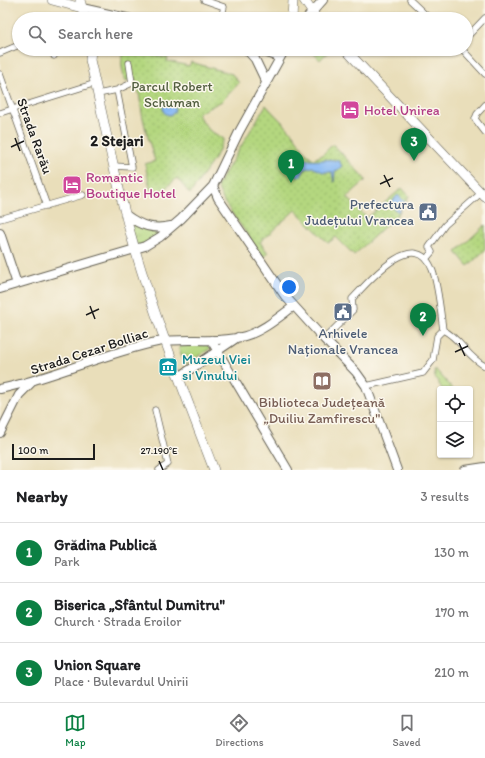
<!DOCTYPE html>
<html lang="en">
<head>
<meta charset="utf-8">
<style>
	body { margin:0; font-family:Itim,sans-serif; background:#f2f2f2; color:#202124 }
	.controls { position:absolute; right:12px; bottom:12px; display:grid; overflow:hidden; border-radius:4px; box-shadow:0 1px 3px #0004 }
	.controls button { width:36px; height:36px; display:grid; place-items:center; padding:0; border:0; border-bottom:1px solid #e0e0e0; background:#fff; color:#202124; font:20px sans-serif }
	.scale { position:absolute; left:12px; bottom:10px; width:83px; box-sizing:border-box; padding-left:4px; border:2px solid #1c1c1c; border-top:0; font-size:11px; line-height:14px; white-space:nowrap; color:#1c1c1c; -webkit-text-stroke:3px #fbf7ec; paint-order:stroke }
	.you { position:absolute; left:289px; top:287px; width:14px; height:14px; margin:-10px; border:3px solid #fff; border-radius:50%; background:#1a73e8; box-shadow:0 0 0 6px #1a73e833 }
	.badge { display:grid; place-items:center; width:26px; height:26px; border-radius:50%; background:#0b8043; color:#fff; font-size:13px; font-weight:700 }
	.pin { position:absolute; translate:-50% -33px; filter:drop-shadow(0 1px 2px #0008) }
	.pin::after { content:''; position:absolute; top:21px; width:14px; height:12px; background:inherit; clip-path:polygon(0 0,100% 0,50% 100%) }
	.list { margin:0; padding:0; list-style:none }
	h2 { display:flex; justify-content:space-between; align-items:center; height:52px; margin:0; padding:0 16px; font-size:17px }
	h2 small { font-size:13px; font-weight:400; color:#757577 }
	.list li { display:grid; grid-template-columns:26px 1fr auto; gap:12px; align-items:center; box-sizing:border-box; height:60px; padding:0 16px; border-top:1px solid #e0e0e0 }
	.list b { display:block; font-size:15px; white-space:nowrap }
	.list p { margin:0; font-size:13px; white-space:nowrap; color:#757577 }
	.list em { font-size:13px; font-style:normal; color:#757577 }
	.icon { flex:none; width:22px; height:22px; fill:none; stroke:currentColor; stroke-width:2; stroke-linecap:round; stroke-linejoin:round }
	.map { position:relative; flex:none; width:485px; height:470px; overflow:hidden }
	.search { position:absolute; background:#fff; box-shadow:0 1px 3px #0004; left:12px; right:12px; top:12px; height:44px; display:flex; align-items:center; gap:10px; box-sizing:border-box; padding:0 14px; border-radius:22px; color:#757577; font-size:15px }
	.sheet { height:232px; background:#fff }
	nav { display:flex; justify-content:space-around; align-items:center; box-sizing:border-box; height:56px; border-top:1px solid #e0e0e0; background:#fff; font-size:11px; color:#757577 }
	nav a { display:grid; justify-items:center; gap:2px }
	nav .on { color:#0b8043 }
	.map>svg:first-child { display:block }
</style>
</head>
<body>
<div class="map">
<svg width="485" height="470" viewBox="0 0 485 470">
	<defs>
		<pattern id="grass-tufts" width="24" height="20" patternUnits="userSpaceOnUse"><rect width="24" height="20" fill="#b4d77f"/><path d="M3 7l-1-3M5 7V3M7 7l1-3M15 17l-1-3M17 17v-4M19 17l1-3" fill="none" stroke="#9ab86d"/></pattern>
		<pattern id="park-dots" width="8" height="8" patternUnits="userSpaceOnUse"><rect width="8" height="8" fill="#b4d77f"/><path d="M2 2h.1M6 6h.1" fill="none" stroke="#9ab86d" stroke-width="1.8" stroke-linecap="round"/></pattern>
	</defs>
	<rect width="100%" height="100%" fill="#fbf7ec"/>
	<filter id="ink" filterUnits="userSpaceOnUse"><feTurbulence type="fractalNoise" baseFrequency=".025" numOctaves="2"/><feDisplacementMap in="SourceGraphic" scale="8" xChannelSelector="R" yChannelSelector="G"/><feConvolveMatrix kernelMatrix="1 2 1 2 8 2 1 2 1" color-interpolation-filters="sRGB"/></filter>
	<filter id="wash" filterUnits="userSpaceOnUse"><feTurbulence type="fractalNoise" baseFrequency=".012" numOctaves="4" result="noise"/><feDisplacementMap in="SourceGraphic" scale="16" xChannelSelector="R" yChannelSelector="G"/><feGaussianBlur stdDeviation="0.9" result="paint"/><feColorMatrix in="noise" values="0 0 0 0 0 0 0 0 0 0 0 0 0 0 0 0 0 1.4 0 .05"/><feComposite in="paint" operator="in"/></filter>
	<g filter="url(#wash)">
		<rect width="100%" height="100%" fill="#e9deba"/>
		<!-- grass -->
		<path fill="url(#grass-tufts)" stroke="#687a4e" d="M126 215 136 222 174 225 135 249Z
			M210 344 211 348 186 364 184 363 179 348 180 346Z
			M434 370H436L453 389H442L435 377Z"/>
		<!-- park -->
		<path fill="url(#park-dots)" stroke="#687a4e" d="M128 49 152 51V55L168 58 167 61 189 66 191 62 232 74 239 83 222 101 197 114 209 130 224 139 216 156 190 194 177 178 160 193 151 192 145 164 155 161C151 147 146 133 143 118 140 105 140 91 135 78L125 81C122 68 118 58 128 49Z
			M309 49H327L329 51 320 60Z
			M266 105C276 117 290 128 298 141 303 149 305 154 314 159L322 155 333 144 366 180 347 197 367 218 402 188 409 196 398 214 354 255 336 237 328 243 295 210 260 242 268 253 263 257 224 202 217 186Z
			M485 225V250L468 266 456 252Z"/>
		<!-- water -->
		<path fill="#88baf5" stroke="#526b88" d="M163 109a6 6 0 1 1 12 0a6 6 0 1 1-12 0Z
			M305 159C316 163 327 157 339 161L342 166 335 172 334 182 332 172H323L312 167 305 169 301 176 296 177 292 171V161L296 160 301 162Z
			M398 195 405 202 398 212 389 204Z"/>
	</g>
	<g filter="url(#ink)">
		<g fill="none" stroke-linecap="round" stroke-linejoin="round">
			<defs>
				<path id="street" d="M204 0 224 7 221 19
					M410 0 430 19
					M466 38 485 18
					M52 49 54 56
					M462 49 485 74
					M0 53 19 45
					M0 74 47 206
					M98 94 117 90 132 83 129 63
					M485 105 477 114 475 119 485 132
					M0 113 96 83
					M113 166 132 167 117 90
					M0 219 83 195
					M426 259 432 252 429 247 445 225 481 193
					M443 330C460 338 468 358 485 366
					M324 339 353 310 352 299C368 282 415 226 432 269 438 283 441 315 443 330
					M366 386 423 373 433 360 437 336 443 330
					M155 410 168 464 159 470"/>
				<path id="secondary" d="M82 8 131 19
					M306 19 323 0
					M246 49 255 59 266 82
					M255 49 279 57
					M213 186 218 198 285 296 324 339 356 372 366 386 397 470
					M126 215C141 226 153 230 171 226
					M0 233 17 284
					M0 289 145 246 160 237 181 219 213 186 239 132 285 49
					M211 340 288 470
					M179 377 238 337
					M0 389C53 378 104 353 157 342 186 337 216 344 245 336 263 331 279 317 294 306
					M0 433 19 395 32 382
					M465 470 485 467"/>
				<path id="primary" d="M52 0 82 8
					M80 0 85 19
					M304 0 317 19
					M113 19 117 16
					M292 19 293 0
					M91 49 90 60C104 120 115 180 132 239 154 317 185 394 214 470
					M345 49 485 197"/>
			</defs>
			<!-- street casing -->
			<use href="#street" stroke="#646053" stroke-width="7"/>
			<!-- secondary casing -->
			<use href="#secondary" stroke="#646053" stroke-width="10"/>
			<!-- primary casing -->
			<use href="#primary" stroke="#646053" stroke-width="10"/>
			<!-- street -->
			<use href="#street" stroke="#fff" stroke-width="5.5"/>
			<!-- secondary -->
			<use href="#secondary" stroke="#fff" stroke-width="8"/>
			<!-- primary -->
			<use href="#primary" stroke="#fff" stroke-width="9"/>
		</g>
	</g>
	<!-- ticks -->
	<path fill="none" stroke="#1c1c1c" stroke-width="1.5" d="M15 138 20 151M11 147 24 141M384 175 390 187M380 184 393 178M90 306 95 319M86 315 99 309M459 343 465 356M455 352 468 346M159 461 163 470"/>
	<!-- icons -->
	<defs>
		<symbol id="hotel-square" viewBox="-11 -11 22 22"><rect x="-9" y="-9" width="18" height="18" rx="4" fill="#d1479c" stroke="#fbf7ec"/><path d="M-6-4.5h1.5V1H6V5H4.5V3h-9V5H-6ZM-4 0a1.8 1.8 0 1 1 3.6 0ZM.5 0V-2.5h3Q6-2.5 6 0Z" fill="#fff"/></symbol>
		<symbol id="civic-square" viewBox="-11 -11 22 22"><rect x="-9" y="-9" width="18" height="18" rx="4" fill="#5c6f8a" stroke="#fbf7ec"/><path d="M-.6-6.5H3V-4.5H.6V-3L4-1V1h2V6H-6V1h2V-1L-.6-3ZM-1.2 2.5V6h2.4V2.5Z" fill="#fff"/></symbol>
		<symbol id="museum-square" viewBox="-11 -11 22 22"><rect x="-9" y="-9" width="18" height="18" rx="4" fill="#0f9aa8" stroke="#fbf7ec"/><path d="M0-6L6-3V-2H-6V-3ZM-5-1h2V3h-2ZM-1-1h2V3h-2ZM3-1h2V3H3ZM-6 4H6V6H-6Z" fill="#fff"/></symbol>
		<symbol id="library-square" viewBox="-11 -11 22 22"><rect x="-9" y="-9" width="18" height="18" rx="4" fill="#8d6e63" stroke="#fbf7ec"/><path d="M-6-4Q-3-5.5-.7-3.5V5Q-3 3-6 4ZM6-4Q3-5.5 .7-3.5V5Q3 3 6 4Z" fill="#fff"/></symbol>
	</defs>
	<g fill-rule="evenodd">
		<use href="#hotel-square" x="339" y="99" width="22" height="22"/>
		<use href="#hotel-square" x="61" y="174" width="22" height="22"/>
		<use href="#civic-square" x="417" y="201" width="22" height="22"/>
		<use href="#civic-square" x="332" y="301" width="22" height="22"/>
		<use href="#museum-square" x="157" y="356" width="22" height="22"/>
		<use href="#library-square" x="311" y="370" width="22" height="22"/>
	</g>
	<g text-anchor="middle" stroke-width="3" stroke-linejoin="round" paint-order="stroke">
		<!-- park labels -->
		<g font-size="14" fill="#515d3f" stroke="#fbf7ec">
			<text x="172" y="91">Parcul Robert<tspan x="172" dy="16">Schuman</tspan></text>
		</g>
		<!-- hotel labels -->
		<g font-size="14" fill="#b23c85" stroke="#fbf7ec" text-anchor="start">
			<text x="364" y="115">Hotel Unirea</text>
			<text x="86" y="182">Romantic<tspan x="86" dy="16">Boutique Hotel</tspan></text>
		</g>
		<!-- street labels -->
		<g font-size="14" fill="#1c1c1c" stroke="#fbf7ec">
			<text transform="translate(35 136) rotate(70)" y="5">Strada Rarău</text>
			<text transform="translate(89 351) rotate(-18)" y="5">Strada Cezar Bolliac</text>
		</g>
		<!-- service labels -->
		<g font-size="14" fill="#4e5e75" stroke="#fbf7ec" text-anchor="end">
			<text x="414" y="209">Prefectura<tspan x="414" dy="16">Județului Vrancea</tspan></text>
			<text x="343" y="338" text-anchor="middle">Arhivele<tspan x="343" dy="16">Naționale Vrancea</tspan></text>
		</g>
		<!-- culture labels -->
		<g font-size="14" fill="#0d838f" stroke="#fbf7ec" text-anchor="start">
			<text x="182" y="364">Muzeul Viei<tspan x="182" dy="16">si Vinului</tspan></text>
		</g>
		<!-- education labels -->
		<g font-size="14" fill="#785e54" stroke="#fbf7ec">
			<text x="322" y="407">Biblioteca Județeană<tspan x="322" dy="16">„Duiliu Zamfirescu"</tspan></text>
		</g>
		<!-- neighbourhood labels -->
		<g font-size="15" font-weight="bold" fill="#1c1c1c" stroke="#fbf7ec">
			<text x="117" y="146">2 Stejari</text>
		</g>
	</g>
	<g font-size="10" text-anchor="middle" fill="#1c1c1c" stroke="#fbf7ec" stroke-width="3" stroke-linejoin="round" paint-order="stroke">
		<text x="159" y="454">27.190°E</text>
	</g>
</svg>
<div class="controls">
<button><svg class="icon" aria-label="locate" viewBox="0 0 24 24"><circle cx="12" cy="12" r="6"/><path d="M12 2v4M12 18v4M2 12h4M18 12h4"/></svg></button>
<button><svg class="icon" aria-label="layers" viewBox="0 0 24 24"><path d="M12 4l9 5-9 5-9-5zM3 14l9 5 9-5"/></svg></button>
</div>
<div class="scale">100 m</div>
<div class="you"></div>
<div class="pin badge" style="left:291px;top:183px">1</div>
<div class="pin badge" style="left:423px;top:336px">2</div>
<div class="pin badge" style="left:414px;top:161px">3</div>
<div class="search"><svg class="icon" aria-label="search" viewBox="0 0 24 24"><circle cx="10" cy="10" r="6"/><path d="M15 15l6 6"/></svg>Search here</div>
</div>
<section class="sheet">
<h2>Nearby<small>3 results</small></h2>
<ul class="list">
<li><span class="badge">1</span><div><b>Grădina Publică</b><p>Park</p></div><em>130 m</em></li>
<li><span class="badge">2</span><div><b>Biserica „Sfântul Dumitru&quot;</b><p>Church · Strada Eroilor</p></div><em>170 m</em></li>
<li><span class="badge">3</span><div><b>Union Square</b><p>Place · Bulevardul Unirii</p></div><em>210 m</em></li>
</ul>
</section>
<nav>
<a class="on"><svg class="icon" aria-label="map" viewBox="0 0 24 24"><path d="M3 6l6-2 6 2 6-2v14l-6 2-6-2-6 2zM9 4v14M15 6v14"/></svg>Map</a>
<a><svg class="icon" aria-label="directions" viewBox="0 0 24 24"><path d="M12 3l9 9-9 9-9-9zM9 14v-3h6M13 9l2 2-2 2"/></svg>Directions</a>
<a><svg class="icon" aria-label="saved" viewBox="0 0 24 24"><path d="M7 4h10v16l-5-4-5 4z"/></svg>Saved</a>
</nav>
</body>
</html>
